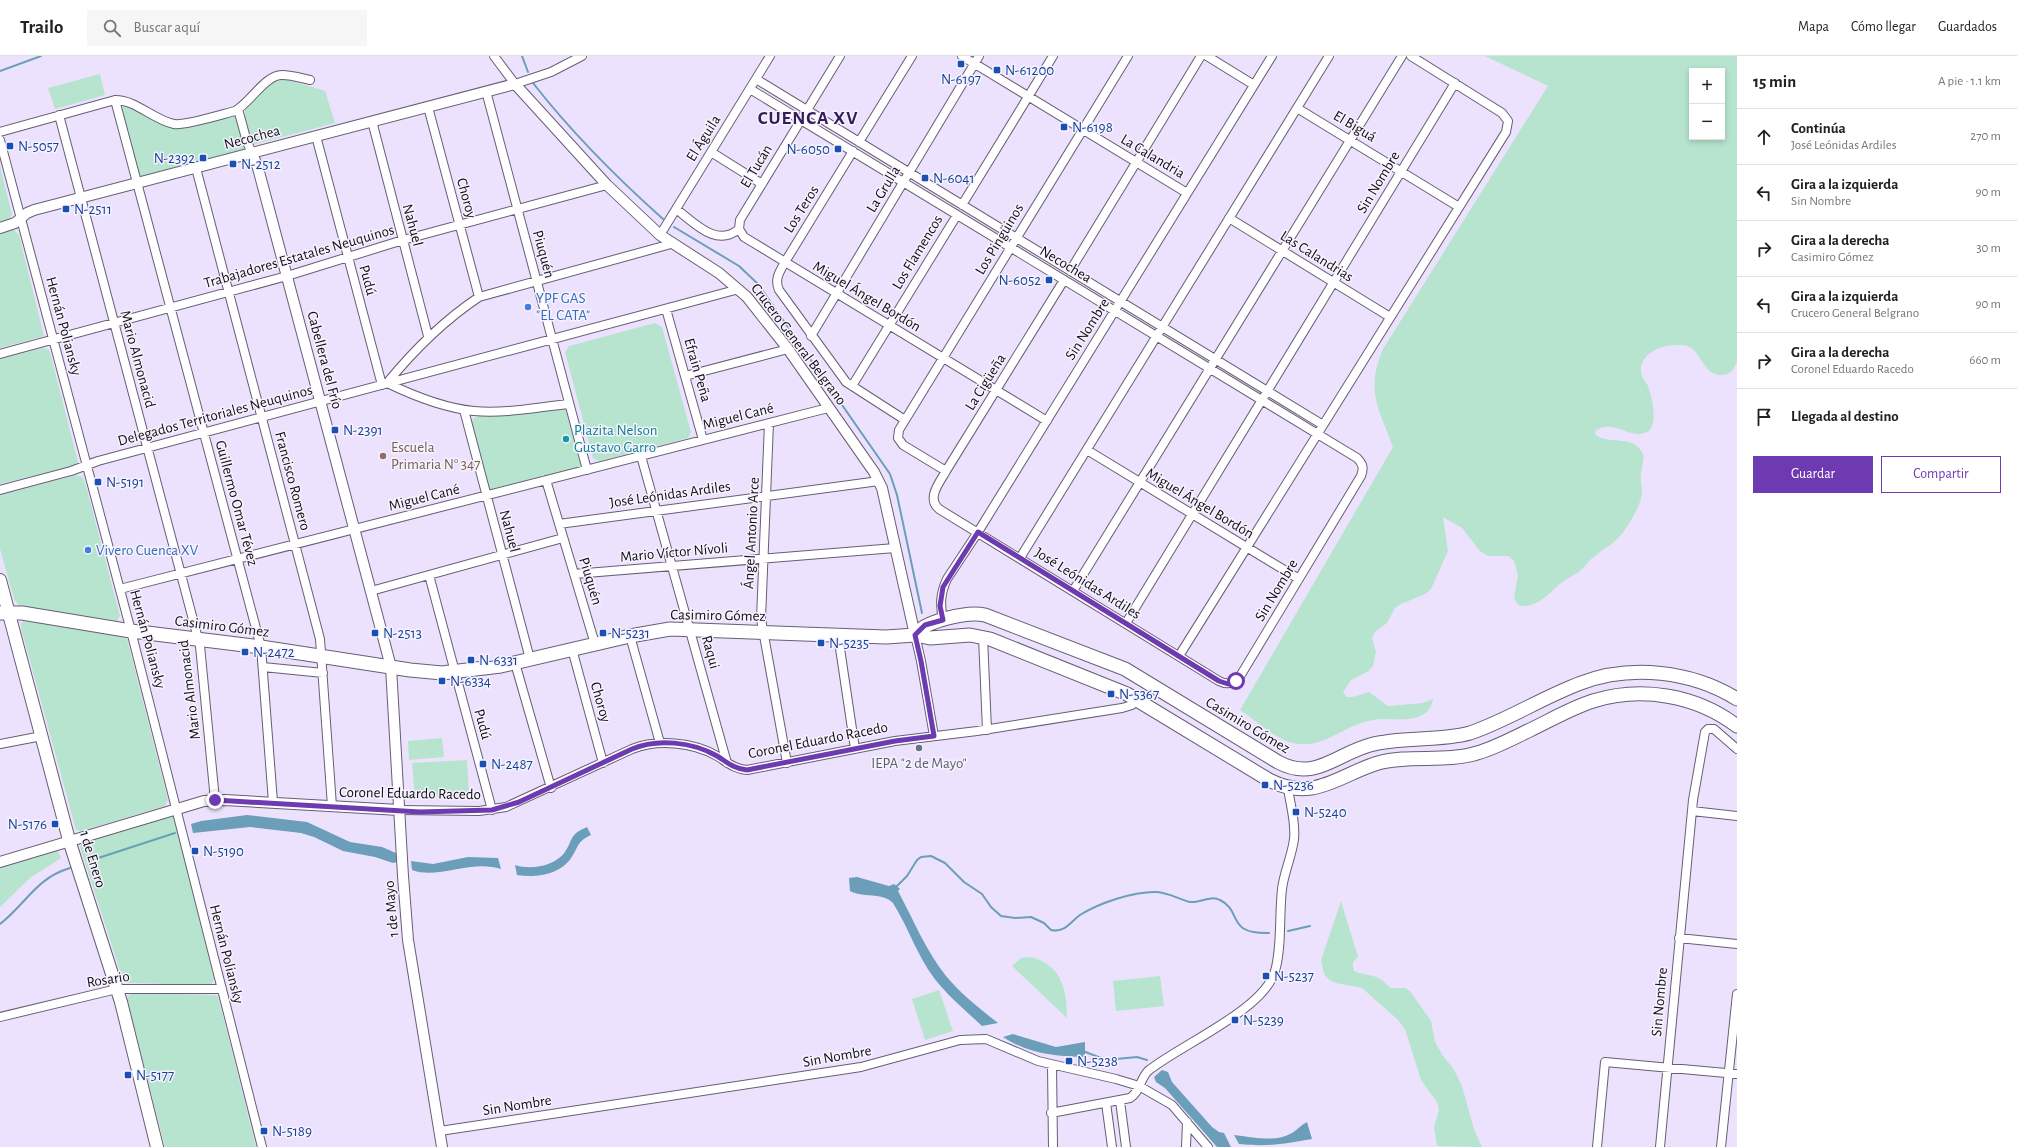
<!DOCTYPE html>
<html lang="es">
<head>
<meta charset="utf-8">
<style>
	body { margin:0; font-family:"Alegreya Sans",sans-serif; background:#f6f6f6; color:#222 }
	.controls { position:absolute; right:12px; top:12px; display:grid; overflow:hidden; border-radius:0px; box-shadow:0 2px 6px #0003 }
	.controls button { width:36px; height:36px; display:grid; place-items:center; padding:0; border:0; border-bottom:1px solid #e0e0e0; background:#fff; color:#222; font:20px sans-serif }
	.stop { position:absolute; width:12px; height:12px; margin:-9px; border:3px solid #6d3ab1; border-radius:50%; background:#fff }
	.stop.end { background:#6d3ab1; border-color:#fff; box-shadow:0 1px 4px #0008 }
	.list { margin:0; padding:0; list-style:none }
	h2 { display:flex; justify-content:space-between; align-items:center; height:52px; margin:0; padding:0 16px; font-size:17px }
	h2 small { font-size:13px; font-weight:400; color:#767676 }
	.list li { display:grid; grid-template-columns:26px 1fr auto; gap:12px; align-items:center; box-sizing:border-box; height:56px; padding:0 16px; border-top:1px solid #e0e0e0 }
	.list b { display:block; font-size:15px; white-space:nowrap }
	.list p { margin:0; font-size:13px; white-space:nowrap; color:#767676 }
	.list em { font-size:13px; font-style:normal; color:#767676 }
	.actions { display:flex; gap:8px; padding:12px 16px }
	.actions a { flex:1; padding:9px 0; border:1px solid #6d3ab1; border-radius:0px; text-align:center; font-size:14px; color:#6d3ab1 }
	.actions .main { background:#6d3ab1; color:#fff }
	.icon { flex:none; width:22px; height:22px; fill:none; stroke:currentColor; stroke-width:2; stroke-linecap:round; stroke-linejoin:round }
	.map { position:relative; flex:none; width:1737px; height:1091px; overflow:hidden }
	header { display:flex; align-items:center; gap:24px; box-sizing:border-box; height:56px; padding:0 20px; background:#fff; border-bottom:1px solid #e0e0e0 }
	header strong { font-size:19px }
	nav { display:flex; gap:22px; margin-inline-start:auto; font-size:14px }
	.search { width:280px; height:36px; background:#f6f6f6; display:flex; align-items:center; gap:10px; box-sizing:border-box; padding:0 14px; border-radius:0px; color:#767676; font-size:15px }
	main { display:flex }
	aside { flex:1; background:#fff }
	.map>svg:first-child { display:block }
</style>
</head>
<body>
<header>
<strong>Trailo</strong>
<div class="search"><svg class="icon" aria-label="search" viewBox="0 0 24 24"><circle cx="10" cy="10" r="6"/><path d="M15 15l6 6"/></svg>Buscar aquí</div>
<nav><a>Mapa</a><a>Cómo llegar</a><a>Guardados</a></nav>
</header>
<main>
<div class="map">
<svg width="1737" height="1091" viewBox="0 0 1737 1091">
	<rect width="100%" height="100%" fill="#ede2fd"/>
	<!-- green -->
	<path fill="#b6e4ce" fill-rule="evenodd" d="M1485 0H1737V306C1734 313 1731 318 1723 319 1706 321 1702 300 1691 292 1685 288 1675 289 1668 290 1654 291 1636 304 1642 320 1643 324 1647 327 1648 330 1652 341 1659 370 1647 376 1636 382 1622 372 1611 371 1606 370 1601 372 1596 374L1595 378C1608 390 1633 377 1643 398 1645 404 1641 412 1641 419 1640 424 1642 429 1642 434 1642 448 1632 463 1624 475 1616 487 1604 492 1594 501 1588 505 1585 511 1579 516 1573 520 1566 523 1561 527 1550 536 1539 551 1522 550 1518 550 1516 546 1514 542L1518 519 1514 505 1508 500H1488L1480 495 1462 472 1443 461 1448 495 1431 533 1425 538 1401 548 1395 552 1387 567 1375 576 1372 582 1376 596 1373 610 1367 616 1351 624 1343 636 1347 641H1353L1369 636 1388 650 1423 647 1433 643C1432 650 1429 656 1422 659 1408 667 1388 661 1373 664 1346 668 1327 691 1298 688 1277 685 1257 665 1240 654L1393 391C1379 352 1365 335 1383 293L1548 30ZM1692 15H1722V81H1692Z
		M100 18 105 39 55 53 48 32Z
		M285 23 325 35 335 67 252 89 245 65V53L272 27Z
		M123 47 176 72 236 57 246 94 138 122 120 51Z
		M0 110 12 159 9 164 0 167Z
		M13 173 19 179 44 280 0 292V177Z
		M655 267 662 271 691 376 688 382 599 405 593 402 565 296 569 290Z
		M43 292 48 293 50 296 78 406 73 410 0 428V303Z
		M559 352 565 353 569 357 582 412 490 435 471 366 474 362 479 360Z
		M76 419 82 421 85 426 120 560 117 565 19 550 14 543 0 493V439Z
		M23 565H30L123 580 127 583 168 744 165 750 81 775 76 774 21 572V568Z
		M442 682 444 701 409 704 408 685Z
		M467 704 469 739 415 742 412 707Z
		M172 760 175 764 214 923 211 929 128 927 123 924 80 791 82 786Z
		M58 795 61 802 30 822 0 851V811Z
		M1341 845 1358 901C1352 906 1352 908 1354 915 1362 919 1369 918 1376 921 1383 923 1386 929 1391 932H1405L1410 935 1431 965 1435 986 1443 1000 1453 1012 1462 1030 1474 1073 1482 1091 1437 1090 1434 1071 1439 1054 1437 1046 1421 1024 1405 973 1397 963 1362 932 1336 927 1329 924 1324 918 1321 904Z
		M1031 901C1062 909 1067 934 1067 962L1012 910 1021 902Z
		M1160 920 1164 950 1116 955 1113 925Z
		M939 934 953 975 925 984 912 943Z
		M135 937 214 939 218 940 256 1091H165L127 944 129 939Z"/>
	<!-- water -->
	<path fill="#6b9eb8" d="M247 759 307 766 350 786 382 791 396 797 397 806 393 807 375 801 343 795 314 781 301 777 250 771 193 777 191 768 201 765Z
		M587 771 591 779C576 786 579 791 571 802 560 819 535 822 517 819L515 809C530 814 554 811 565 796 574 782 569 779 587 771Z
		M468 801 498 802 501 813C471 803 438 824 412 814L411 805 433 808Z
		M857 821 889 830 894 828 900 833 898 835C913 863 926 895 946 920 961 938 980 953 998 967L982 970C966 955 948 940 934 922 917 899 908 871 893 847 883 836 862 842 850 835L849 822Z
		M1013 978 1056 991 1085 986V1001C1056 1001 1027 997 1003 981Z
		M1162 1014 1168 1016 1172 1026 1212 1071 1219 1076 1224 1077 1231 1091H1217L1165 1032 1156 1026 1154 1021Z
		M1307 1066 1312 1083C1283 1088 1269 1091 1239 1088L1234 1079C1252 1081 1275 1087 1292 1077 1297 1074 1301 1069 1307 1066Z"/>
	<g fill="none" stroke-linecap="round" stroke-linejoin="round">
		<!-- stream -->
		<path stroke="#6b9eb8" stroke-width="2" d="M522 0 528 16
			M0 15 41 0
			M533 27C572 77 616 121 663 163
			M674 171 739 210 758 228 890 418 897 439 922 557
			M89 805 175 777
			M895 832 907 820 917 804 921 801 931 800 945 807 964 826 982 838 991 851 1001 860 1015 862 1031 861 1044 867 1051 874C1065 877 1070 866 1080 859 1099 847 1132 836 1155 836 1168 836 1178 843 1190 846 1200 847 1211 839 1220 844 1243 855 1225 878 1269 877
			M0 868C26 848 36 822 70 812
			M1288 875 1310 870
			M1083 995 1106 1004 1137 1001 1147 1004"/>
		<defs>
			<path id="minor" d="M494 0 515 28 551 16 582 0
				M962 0 1187 137
				M1207 0 1254 29
				M756 23 1323 369
				M750 33 1357 402C1363 408 1364 412 1361 420L1239 622C1233 628 1227 629 1219 625L939 453C926 442 940 426 946 415L1064 224
				M486 35 587 414
				M115 44 261 591 273 746
				M428 51 479 241
				M1297 52 1459 151
				M238 53 247 86 252 97
				M59 59 200 590 215 744
				M372 65 428 280
				M0 76 115 44C137 44 153 64 174 68 185 70 223 58 235 55 250 47 265 19 282 19 291 19 301 22 310 24
				M316 80 382 329
				M0 84 131 575 262 1091
				M859 86 912 0
				M853 95 785 206C780 215 774 223 779 234L846 326 905 364
				M711 96 762 128
				M196 112 320 583 332 750
				M962 149 1053 0
				M676 153C695 167 716 192 739 173
				M1229 162 1390 261
				M739 173 744 181 1047 365
				M739 173 740 164 840 0
				M660 179 770 0
				M1070 215 1201 0
				M666 253 703 384
				M811 280 979 0
				M0 298 287 220 403 184 607 129
				M685 320 788 293
				M852 330 957 159
				M569 348C538 351 505 358 474 355 443 352 414 340 387 327 414 294 443 265 479 241L671 188
				M464 354 530 603
				M769 367 761 563 787 707
				M1087 394 1299 523
				M641 400 727 707
				M946 415 903 389 898 382 899 374 1128 0
				M546 424 595 588
				M0 434 71 415 98 405 739 233
				M559 468 879 425
				M1020 502 1329 0
				M574 518 895 492
				M429 519 492 754
				M120 533 828 352
				M371 535 563 482
				M1073 535 1402 0
				M943 564C940 549 940 538 947 523L978 476 1272 0
				M1126 567 1455 27
				M838 579 855 693
				M915 579 921 605 934 680
				M630 580 660 687
				M983 581 987 674
				M572 593 603 707
				M1179 600 1506 76 1508 65 1502 57 1411 0
				M515 607 551 732
				M263 611 323 617
				M0 688 42 680
				M399 754 479 755 506 751 632 693C657 683 693 686 717 700 727 706 734 713 747 714L895 685 977 675 1122 652 1132 649 1137 644
				M1692 755 1737 760
				M1679 882 1737 888
				M0 961 117 933H222
				M1052 1009 1053 1091
				M1120 1045 1126 1091
				M1106 1047 1112 1091
				M1051 1057 1130 1042C1140 1036 1140 1023 1148 1015 1180 989 1264 954 1275 915 1282 892 1279 858 1282 833 1284 816 1292 800 1294 783 1296 766 1290 748 1288 732
				M440 1075 861 1011 960 984 986 983 1038 1005 1116 1023 1139 1030 1172 1049 1208 1091
				M1186 1091 1187 1066
				M1597 1091 1605 1006 1737 1018
				M1660 1091 1693 744 1705 676 1708 673H1714L1737 693
				M1721 1091 1737 938"/>
			<path id="tertiary" d="M252 97 258 112 391 611 403 820 408 884 442 1091
				M0 172 15 167 27 157 34 154 515 28 607 129 660 179 719 217 747 241 788 293 874 416 882 432 915 579
				M0 806 204 745 225 744 399 754"/>
			<path id="secondary" d="M0 524 69 784 121 946 157 1091"/>
			<path id="primary" d="M0 557H22L131 575 261 591 410 614 442 617 501 610 630 580 670 573 886 581 915 579 930 582 970 579 990 583 1127 638 1269 724C1314 747 1338 719 1378 707 1410 698 1445 707 1477 697 1495 692 1513 682 1530 674 1551 664 1571 652 1593 645 1642 630 1696 639 1737 670
				M915 579C924 565 968 555 985 559L1125 613 1278 706C1315 726 1336 698 1370 689 1402 680 1437 686 1470 677 1508 664 1543 641 1581 627 1631 608 1692 615 1737 643"/>
		</defs>
		<!-- minor casing -->
		<use href="#minor" stroke="#675e74" stroke-width="10"/>
		<!-- tertiary casing -->
		<use href="#tertiary" stroke="#675e74" stroke-width="12"/>
		<!-- secondary casing -->
		<use href="#secondary" stroke="#675e74" stroke-width="14"/>
		<!-- primary casing -->
		<use href="#primary" stroke="#675e74" stroke-width="15"/>
		<!-- minor -->
		<use href="#minor" stroke="#fff" stroke-width="8"/>
		<!-- tertiary -->
		<use href="#tertiary" stroke="#fff" stroke-width="10"/>
		<!-- secondary -->
		<use href="#secondary" stroke="#fff" stroke-width="12"/>
		<!-- primary -->
		<use href="#primary" stroke="#fff" stroke-width="13"/>
	</g>
	<g fill="none" stroke-linecap="round" stroke-linejoin="round">
		<!-- route -->
		<path stroke="#6d3ab1" stroke-width="5" d="M215 744 420 756 492 754 519 746 632 693C657 682 693 686 717 700 727 706 734 713 747 714L895 685 934 680 921 605 915 579 925 569 943 564 940 550 943 531 978 476 1219 625 1228 628 1236 625"/>
	</g>
	<!-- markers -->
	<g fill="#1a4fb4" stroke="#f7f3fe" stroke-width="1.5">
		<rect x="957" y="4" width="8" height="8" rx="2"/>
		<rect x="993" y="10" width="8" height="8" rx="2"/>
		<rect x="1060" y="67" width="8" height="8" rx="2"/>
		<rect x="6" y="86" width="8" height="8" rx="2"/>
		<rect x="834" y="89" width="8" height="8" rx="2"/>
		<rect x="199" y="98" width="8" height="8" rx="2"/>
		<rect x="229" y="104" width="8" height="8" rx="2"/>
		<rect x="921" y="118" width="8" height="8" rx="2"/>
		<rect x="62" y="149" width="8" height="8" rx="2"/>
		<rect x="1045" y="220" width="8" height="8" rx="2"/>
		<rect x="331" y="370" width="8" height="8" rx="2"/>
		<rect x="94" y="422" width="8" height="8" rx="2"/>
		<rect x="371" y="573" width="8" height="8" rx="2"/>
		<rect x="599" y="573" width="8" height="8" rx="2"/>
		<rect x="817" y="583" width="8" height="8" rx="2"/>
		<rect x="241" y="592" width="8" height="8" rx="2"/>
		<rect x="467" y="600" width="8" height="8" rx="2"/>
		<rect x="438" y="621" width="8" height="8" rx="2"/>
		<rect x="1107" y="634" width="8" height="8" rx="2"/>
		<rect x="479" y="704" width="8" height="8" rx="2"/>
		<rect x="1261" y="725" width="8" height="8" rx="2"/>
		<rect x="1292" y="752" width="8" height="8" rx="2"/>
		<rect x="51" y="764" width="8" height="8" rx="2"/>
		<rect x="191" y="791" width="8" height="8" rx="2"/>
		<rect x="1262" y="916" width="8" height="8" rx="2"/>
		<rect x="1231" y="960" width="8" height="8" rx="2"/>
		<rect x="1065" y="1001" width="8" height="8" rx="2"/>
		<rect x="124" y="1015" width="8" height="8" rx="2"/>
		<rect x="260" y="1071" width="8" height="8" rx="2"/>
	</g>
	<g fill="#3f7fe0" stroke="#f7f3fe" stroke-width="1.5">
		<circle cx="528" cy="251" r="4"/>
		<circle cx="88" cy="494" r="4"/>
	</g>
	<circle fill="#0f9aa8" stroke="#f7f3fe" stroke-width="1.5" cx="566" cy="383" r="4"/>
	<circle fill="#8d6e63" stroke="#f7f3fe" stroke-width="1.5" cx="383" cy="400" r="4"/>
	<circle fill="#6b7280" stroke="#f7f3fe" stroke-width="1.5" cx="919" cy="692" r="4"/>
	<g text-anchor="middle" stroke-width="3" stroke-linejoin="round" paint-order="stroke">
		<!-- transit labels -->
		<g font-size="15" fill="#164399" stroke="#f7f3fe" text-anchor="start">
			<text x="1005" y="19">N-61200</text>
			<text x="961" y="28" text-anchor="middle">N-6197</text>
			<text x="1072" y="76">N-6198</text>
			<text x="18" y="95">N-5057</text>
			<text x="830" y="98" text-anchor="end">N-6050</text>
			<text x="195" y="107" text-anchor="end">N-2392</text>
			<text x="241" y="113">N-2512</text>
			<text x="933" y="127">N-6041</text>
			<text x="74" y="158">N-2511</text>
			<text x="1041" y="229" text-anchor="end">N-6052</text>
			<text x="343" y="379">N-2391</text>
			<text x="106" y="431">N-5191</text>
			<text x="383" y="582">N-2513</text>
			<text x="611" y="582">N-5231</text>
			<text x="829" y="592">N-5235</text>
			<text x="253" y="601">N-2472</text>
			<text x="479" y="609">N-6331</text>
			<text x="450" y="630">N-6334</text>
			<text x="1119" y="643">N-5367</text>
			<text x="491" y="713">N-2487</text>
			<text x="1273" y="734">N-5236</text>
			<text x="1304" y="761">N-5240</text>
			<text x="47" y="773" text-anchor="end">N-5176</text>
			<text x="203" y="800">N-5190</text>
			<text x="1274" y="925">N-5237</text>
			<text x="1243" y="969">N-5239</text>
			<text x="1077" y="1010">N-5238</text>
			<text x="136" y="1024">N-5177</text>
			<text x="272" y="1080">N-5189</text>
		</g>
		<!-- street labels -->
		<g font-size="15" fill="#120e17" stroke="#f7f3fe">
			<text transform="translate(1355 70) rotate(31)" y="5">El Biguá</text>
			<text transform="translate(252 81) rotate(-15)" y="5">Necochea</text>
			<text transform="translate(703 82) rotate(-58)" y="5">El Águila</text>
			<text transform="translate(1153 100) rotate(31)" y="5">La Calandria</text>
			<text transform="translate(756 110) rotate(-59)" y="5">El Tucán</text>
			<text transform="translate(1378 126) rotate(-59)" y="5">Sin Nombre</text>
			<text transform="translate(883 133) rotate(-59)" y="5">La Grulla</text>
			<text transform="translate(467 142) rotate(75)" y="5">Choroy</text>
			<text transform="translate(801 153) rotate(-58)" y="5">Los Teros</text>
			<text transform="translate(413 169) rotate(75)" y="5">Nahuel</text>
			<text transform="translate(999 183) rotate(-59)" y="5">Los Pingüinos</text>
			<text transform="translate(917 196) rotate(-59)" y="5">Los Flamencos</text>
			<text transform="translate(544 198) rotate(75)" y="5">Piuquén</text>
			<text transform="translate(299 200) rotate(-16)" y="5">Trabajadores Estatales Neuquinos</text>
			<text transform="translate(1317 200) rotate(32)" y="5">Las Calandrias</text>
			<text transform="translate(1066 208) rotate(31)" y="5">Necochea</text>
			<text transform="translate(368 224) rotate(75)" y="5">Pudú</text>
			<text transform="translate(867 240) rotate(31)" y="5">Miguel Ángel Bordón</text>
			<text transform="translate(64 270) rotate(75)" y="5">Hernán Poliansky</text>
			<text transform="translate(1087 273) rotate(-58)" y="5">Sin Nombre</text>
			<text transform="translate(799 288) rotate(53)" y="5">Crucero General Belgrano</text>
			<text transform="translate(138 303) rotate(75)" y="5">Mario Almonacid</text>
			<text transform="translate(325 304) rotate(75)" y="5">Cabellera del Frío</text>
			<text transform="translate(698 314) rotate(74)" y="5">Efrain Peña</text>
			<text transform="translate(985 326) rotate(-58)" y="5">La Cigüeña</text>
			<text transform="translate(215 359) rotate(-15)" y="5">Delegados Territoriales Neuquinos</text>
			<text transform="translate(738 360) rotate(-14)" y="5">Miguel Cané</text>
			<text transform="translate(293 425) rotate(75)" y="5">Francisco Romero</text>
			<text transform="translate(670 438) rotate(-8)" y="5">José Leónidas Ardiles</text>
			<text transform="translate(424 441) rotate(-14)" y="5">Miguel Cané</text>
			<text transform="translate(237 447) rotate(75)" y="5">Guillermo Omar Tévez</text>
			<text transform="translate(1200 447) rotate(31)" y="5">Miguel Ángel Bordón</text>
			<text transform="translate(510 475) rotate(75)" y="5">Nahuel</text>
			<text transform="translate(751 477) rotate(-87)" y="5">Ángel Antonio Arce</text>
			<text transform="translate(674 496) rotate(-5)" y="5">Mario Víctor Nívoli</text>
			<text transform="translate(591 525) rotate(73)" y="5">Piuquén</text>
			<text transform="translate(1088 527) rotate(32)" y="5">José Leónidas Ardiles</text>
			<text transform="translate(1276 534) rotate(-59)" y="5">Sin Nombre</text>
			<text transform="translate(718 559) rotate(1)" y="5">Casimiro Gómez</text>
			<text transform="translate(222 570) rotate(7)" y="5">Casimiro Gómez</text>
			<text transform="translate(148 583) rotate(75)" y="5">Hernán Poliansky</text>
			<text transform="translate(711 596) rotate(75)" y="5">Raqui</text>
			<text transform="translate(189 634) rotate(-97)" y="5">Mario Almonacid</text>
			<text transform="translate(601 646) rotate(74)" y="5">Choroy</text>
			<text transform="translate(483 668) rotate(75)" y="5">Pudú</text>
			<text transform="translate(1248 669) rotate(31)" y="5">Casimiro Gómez</text>
			<text transform="translate(818 684) rotate(-11)" y="5">Coronel Eduardo Racedo</text>
			<text transform="translate(410 737) rotate(1)" y="5">Coronel Eduardo Racedo</text>
			<text transform="translate(93 803) rotate(73)" y="5">1 de Enero</text>
			<text transform="translate(391 853) rotate(-95)" y="5">1 de Mayo</text>
			<text transform="translate(227 898) rotate(76)" y="5">Hernán Poliansky</text>
			<text transform="translate(108 923) rotate(-9)" y="5">Rosario</text>
			<text transform="translate(1659 946) rotate(-85)" y="5">Sin Nombre</text>
			<text transform="translate(837 1000) rotate(-10)" y="5">Sin Nombre</text>
			<text transform="translate(517 1049) rotate(-9)" y="5">Sin Nombre</text>
		</g>
		<!-- shop labels -->
		<g font-size="15" fill="#366cbe" stroke="#f7f3fe" text-anchor="start">
			<text x="536" y="247">YPF GAS<tspan x="536" dy="17">"EL CATA"</tspan></text>
			<text x="96" y="499">Vivero Cuenca XV</text>
		</g>
		<!-- culture labels -->
		<g font-size="15" fill="#0d838f" stroke="#f7f3fe" text-anchor="start">
			<text x="574" y="379">Plazita Nelson<tspan x="574" dy="17">Gustavo Garro</tspan></text>
		</g>
		<!-- education labels -->
		<g font-size="15" fill="#785e54" stroke="#f7f3fe" text-anchor="start">
			<text x="391" y="396">Escuela<tspan x="391" dy="17">Primaria N° 347</tspan></text>
		</g>
		<!-- worship labels -->
		<g font-size="15" fill="#5b616d" stroke="#f7f3fe">
			<text x="919" y="712">IEPA "2 de Mayo"</text>
		</g>
		<!-- district labels -->
		<g font-size="19" font-weight="bold" letter-spacing="1" fill="#351d57" stroke="#f7f3fe">
			<text x="808" y="68">CUENCA XV</text>
		</g>
	</g>
</svg>
<div class="controls">
<button>+</button>
<button>−</button>
</div>
<div class="stop" style="left:1236px;top:625px"></div>
<div class="stop end" style="left:215px;top:744px"></div>
</div>
<aside>
<h2>15 min<small>A pie · 1.1 km</small></h2>
<ul class="list">
<li><svg class="icon" aria-label="ahead" viewBox="0 0 24 24"><path d="M12 20V5M6 11l6-6 6 6"/></svg><div><b>Continúa</b><p>José Leónidas Ardiles</p></div><em>270 m</em></li>
<li><svg class="icon" aria-label="left" viewBox="0 0 24 24"><path d="M17 20v-9H6M10 6l-5 5 5 5"/></svg><div><b>Gira a la izquierda</b><p>Sin Nombre</p></div><em>90 m</em></li>
<li><svg class="icon" aria-label="right" viewBox="0 0 24 24"><path d="M7 20v-9h11M14 6l5 5-5 5"/></svg><div><b>Gira a la derecha</b><p>Casimiro Gómez</p></div><em>30 m</em></li>
<li><svg class="icon" aria-label="left" viewBox="0 0 24 24"><path d="M17 20v-9H6M10 6l-5 5 5 5"/></svg><div><b>Gira a la izquierda</b><p>Crucero General Belgrano</p></div><em>90 m</em></li>
<li><svg class="icon" aria-label="right" viewBox="0 0 24 24"><path d="M7 20v-9h11M14 6l5 5-5 5"/></svg><div><b>Gira a la derecha</b><p>Coronel Eduardo Racedo</p></div><em>660 m</em></li>
<li><svg class="icon" aria-label="arrive" viewBox="0 0 24 24"><path d="M6 21V4h12l-3 4 3 4H6"/></svg><div><b>Llegada al destino</b></div></li>
</ul>
<div class="actions"><a class="main">Guardar</a><a>Compartir</a></div>
</aside>
</main>
</body>
</html>
